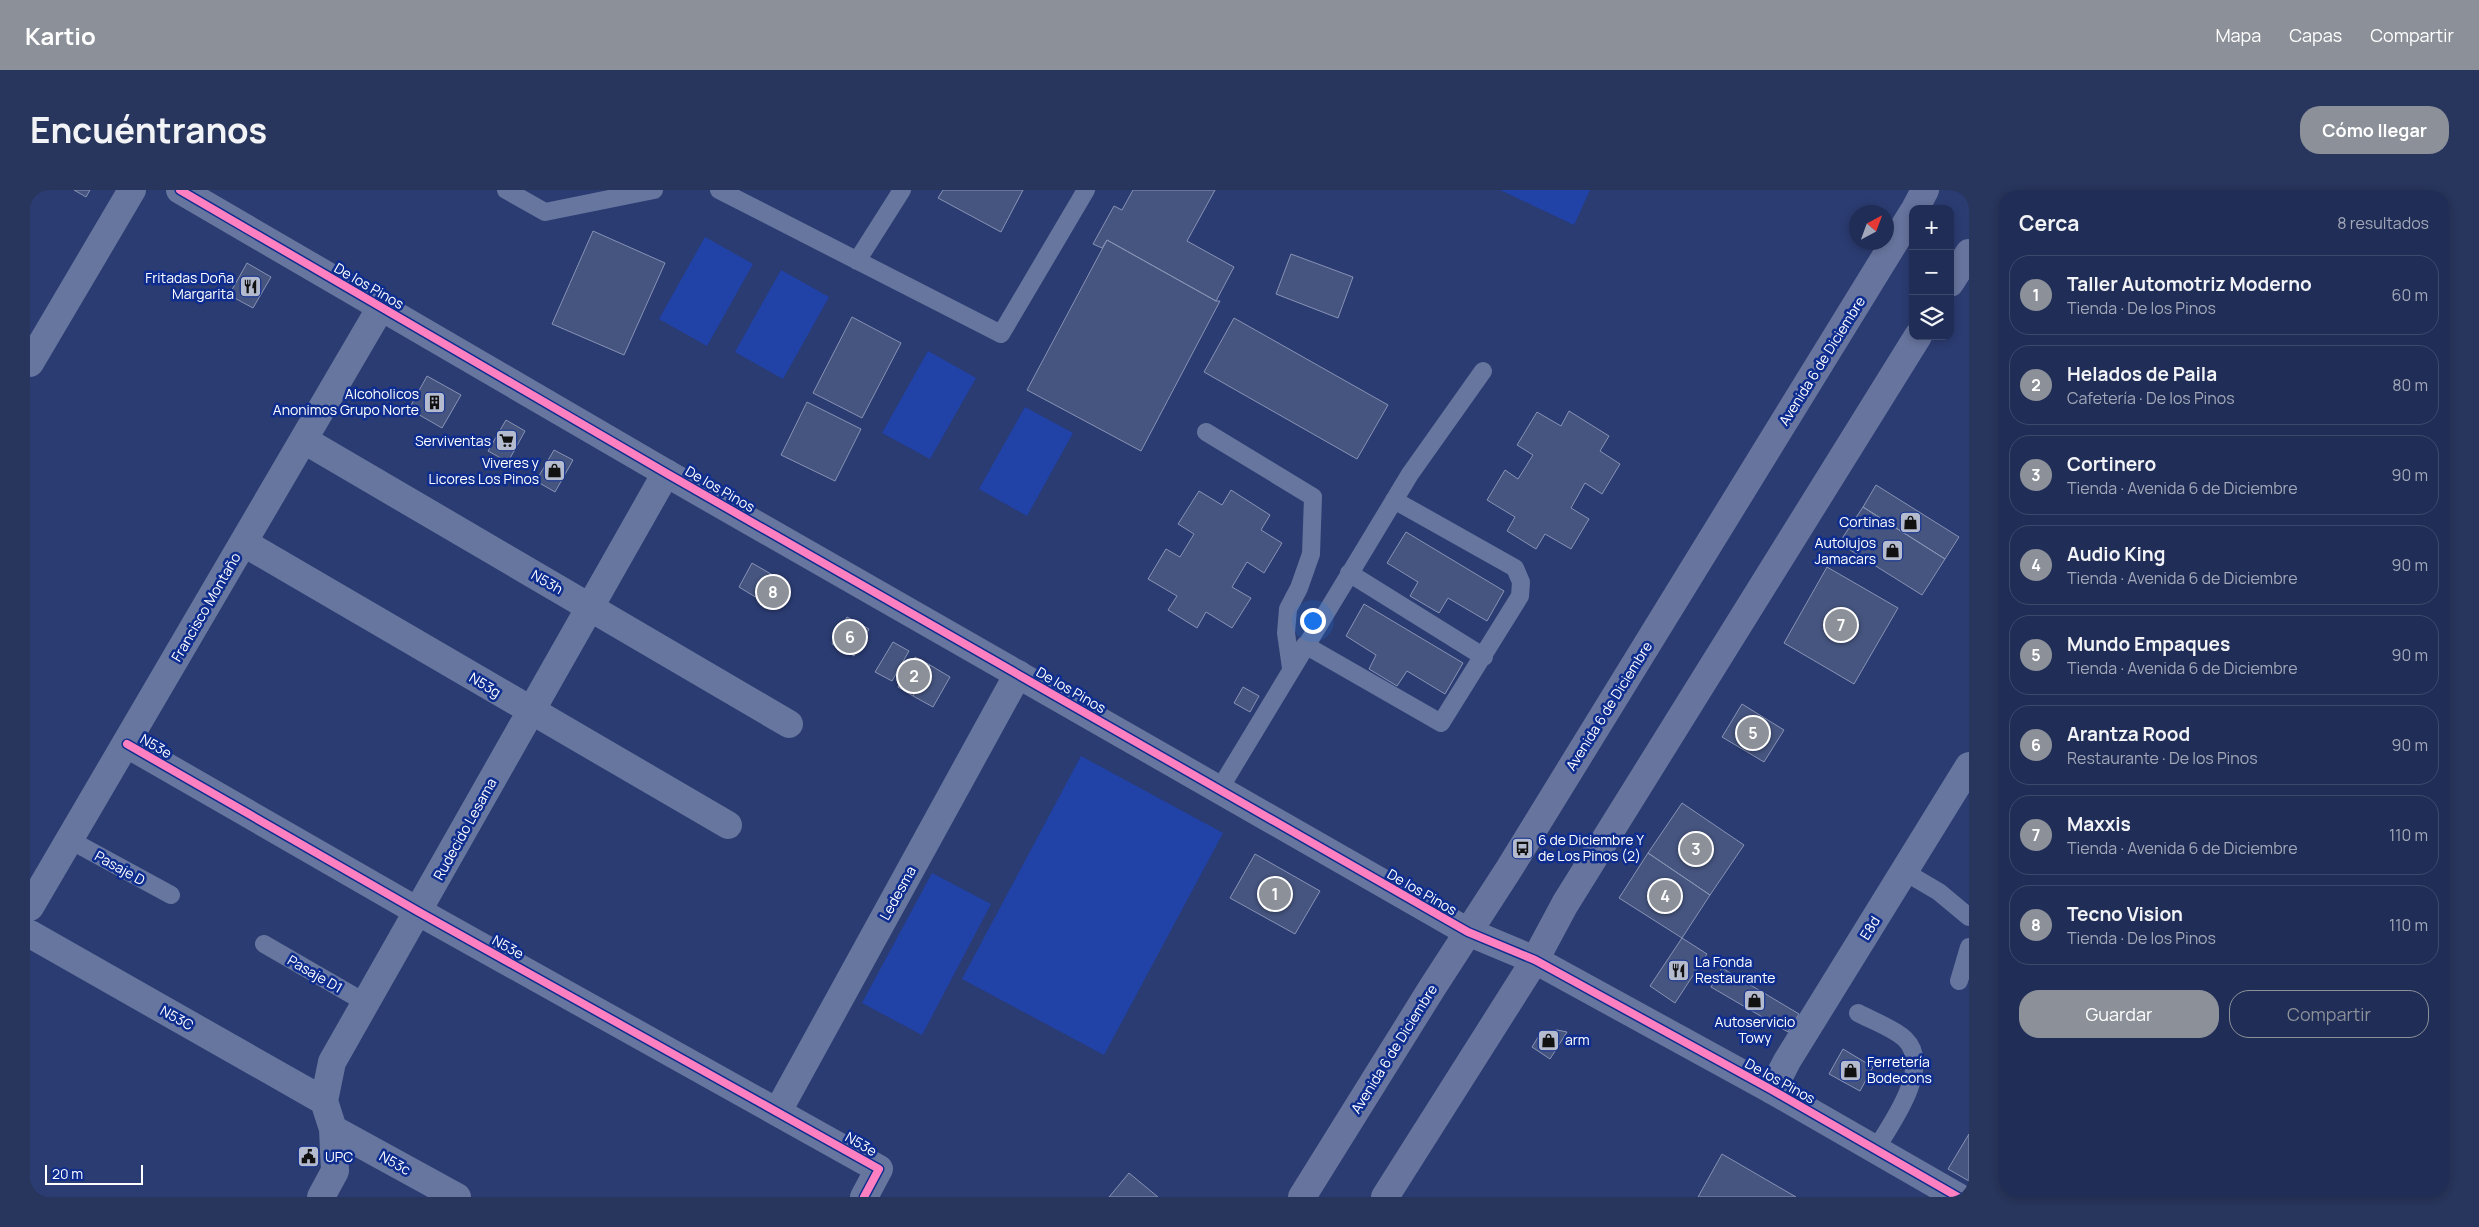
<!DOCTYPE html>
<html lang="es">
<head>
<meta charset="utf-8">
<style>
	body { margin:0; font-family:Manrope,sans-serif; background:#28355c; color:#f1f3f6 }
	.controls { position:absolute; right:15px; top:15px; display:grid; overflow:hidden; border-radius:10px; box-shadow:0 2px 8px #0003 }
	.controls button { width:45px; height:45px; display:grid; place-items:center; padding:0; border:0; border-bottom:1px solid #3d496c; background:#202d56; color:#f1f3f6; font:25px sans-serif }
	.compass { position:absolute; left:1819px; top:15px; width:45px; height:45px; border-radius:50%; background:#202d56; box-shadow:0 2px 8px #0003; rotate:41deg }
	.scale { position:absolute; left:15px; bottom:12px; width:98px; box-sizing:border-box; padding-left:5px; border:2px solid #fff; border-top:0; font-size:14px; line-height:18px; white-space:nowrap; color:#fff; -webkit-text-stroke:4px #0e2d8f; paint-order:stroke }
	.you { position:absolute; left:1282px; top:430px; width:18px; height:18px; margin:-12px; border:4px solid #fff; border-radius:50%; background:#1a73e8; box-shadow:0 0 0 8px #1a73e833 }
	.badge { display:grid; place-items:center; width:32px; height:32px; border-radius:50%; background:#8c9099; color:#fff; font-size:16px; font-weight:700 }
	.pin { position:absolute; translate:-50% -50%; border:2px solid #fff; box-shadow:0 1px 5px #0006 }
	.list { margin:0; padding:0; list-style:none }
	h2 { display:flex; justify-content:space-between; align-items:center; height:65px; margin:0; padding:0 20px; font-size:21px }
	h2 small { font-size:16px; font-weight:400; color:#a2a8b9 }
	.list li { display:grid; grid-template-columns:32px 1fr auto; gap:15px; align-items:center; box-sizing:border-box; height:80px; margin:0 10px 10px; padding:0 10px; border:1px solid #3d496c; border-radius:20px }
	.list b { display:block; font-size:19px; white-space:nowrap }
	.list p { margin:0; font-size:16px; white-space:nowrap; color:#a2a8b9 }
	.list em { font-size:16px; font-style:normal; color:#a2a8b9 }
	.actions { display:flex; gap:10px; padding:15px 20px }
	.actions a { flex:1; padding:11px 0; border:1px solid #8c9099; border-radius:20px; text-align:center; font-size:18px; color:#8c9099 }
	.actions .main { background:#8c9099; color:#fff }
	.icon { flex:none; width:28px; height:28px; fill:none; stroke:currentColor; stroke-width:2; stroke-linecap:round; stroke-linejoin:round }
	.map { position:relative; flex:none; width:1939px; height:1007px; overflow:hidden; border-radius:20px }
	header { display:flex; align-items:center; gap:30px; box-sizing:border-box; height:70px; padding:0 25px; background:#8c9099; color:#fff }
	header strong { font-size:24px }
	nav { display:flex; gap:28px; margin-inline-start:auto; font-size:18px }
	.intro { display:flex; align-items:center; justify-content:space-between; box-sizing:border-box; height:120px; padding:0 30px }
	h1 { margin:0; font-size:35px }
	.button { padding:12px 22px; border-radius:20px; background:#8c9099; color:#fff; font-size:18px; font-weight:700 }
	main { display:flex; gap:30px; padding:0 30px }
	aside { flex:1; background:#202d56; border-radius:20px; box-shadow:0 2px 8px #0003 }
	.map>svg:first-child { display:block }
</style>
</head>
<body>
<header>
<strong>Kartio</strong>
<nav><a>Mapa</a><a>Capas</a><a>Compartir</a></nav>
</header>
<div class="intro"><h1>Encuéntranos</h1><a class="button">Cómo llegar</a></div>
<main>
<div class="map">
<svg width="1939" height="1007" viewBox="0 0 1939 1007">
	<rect width="100%" height="100%" fill="#2b3c72"/>
	<!-- park -->
	<path fill="#2142a7" d="M1470 0H1560L1544 35Z
		M675 47 723 74 677 156 629 129Z
		M751 80 799 107 753 189 705 162Z
		M898 161 946 188 900 269 852 243Z
		M995 217 1043 243 997 326 949 299Z
		M1051 566 1193 643 1074 865 932 789Z
		M902 683 961 714 892 845 832 813Z"/>
	<!-- building -->
	<path fill="#465580" stroke="#8792b4" d="M44 0H60L56 7Z
		M913 0H993L971 42 908 8Z
		M1103 0H1185L1157 51 1204 77 1186 111 1077 50 1072 58 1063 54 1084 16 1092 20Z
		M563 41 635 73 594 165 522 134Z
		M1077 50 1186 111H1190L1111 261 997 200Z
		M1261 64 1323 87 1308 128 1246 104Z
		M217 73 241 87 223 118 199 105Z
		M822 127 871 153 832 228 783 203Z
		M1204 128 1358 215 1327 269 1174 182Z
		M397 186 431 205 412 238 379 219Z
		M777 212 831 239 805 291 751 265Z
		M1539 221 1579 246 1570 261 1590 274 1572 304 1555 293 1541 318 1559 329 1541 359 1515 344 1506 359 1477 341 1485 327 1457 310 1475 280 1488 289 1503 265 1487 255 1507 222 1531 236Z
		M476 230 495 241 478 272 458 261Z
		M524 260 543 270 525 302 506 291Z
		M1846 295 1929 347 1915 369 1833 317Z
		M1201 300 1240 325 1231 340 1252 353 1234 383 1217 372 1202 397 1221 408 1202 438 1176 422 1167 438 1138 420 1147 406 1118 389 1136 359 1150 367 1164 344 1148 334 1169 301 1192 315Z
		M1833 317 1915 369 1892 405 1809 353Z
		M1376 342 1474 401 1457 431 1418 408 1409 423 1380 406 1388 392 1357 373Z
		M722 373 741 384 727 408 709 397Z
		M1797 377 1868 418 1824 494 1754 453Z
		M741 384 760 396 746 419 727 408Z
		M1334 414 1433 473 1415 504 1377 481 1367 496 1339 479 1346 465 1316 446Z
		M817 427 839 439 824 466 802 454Z
		M863 452 879 461 862 491 845 482Z
		M885 467 900 475 883 506 868 497Z
		M900 475 920 487 903 517 883 506Z
		M1213 497 1229 506 1220 522 1204 513Z
		M1712 514 1754 540 1734 572 1692 547Z
		M1652 613 1714 655 1680 705 1618 663Z
		M1618 663 1680 705 1652 748 1589 708Z
		M1225 664 1290 701 1265 744 1200 708Z
		M1652 748 1677 764 1645 813 1620 796Z
		M1692 778 1769 824 1758 842 1681 797Z
		M1527 840 1537 842 1520 869 1502 857 1510 844Z
		M1813 859 1843 877 1830 901 1799 884Z
		M1939 944V991L1918 979Z
		M1692 964 1766 1007H1668Z
		M1099 983 1128 1007H1079Z"/>
	<g fill="none" stroke-linecap="round" stroke-linejoin="round">
		<!-- service -->
		<path stroke="#67769e" stroke-width="18" d="M476 0 515 22 624 0
			M689 0 971 144 1056 0
			M827 71 872 0
			M1176 242 1283 307 1281 364 1269 398 1258 419 1256 443 1261 478
			M1319 383 1454 467
			M1275 455 1411 533 1490 406 1491 392 1485 378 1364 310
			M1189 600 1380 284 1453 181
			M40 650 141 705
			M1875 682 1909 702 1939 727
			M234 754 336 813
			M1929 791 1939 757
			M1828 823C1841 830 1865 839 1875 849 1903 876 1862 933 1845 960"/>
		<!-- minor -->
		<path stroke="#67769e" stroke-width="28" d="M0 173 102 0
			M274 250 759 534
			M214 353 698 635
			M97 554 389 722 849 979 834 1007
			M0 717 351 117
			M0 744 294 911
			M1742 900 1757 871 1939 576
			M748 921 988 484
			M303 939 427 1007
			M291 1007 305 981 303 939 294 911 302 872 636 283"/>
		<!-- tertiary -->
		<path stroke="#67769e" stroke-width="28" d="M150 0 636 283 1438 742 1505 770 1742 900 1928 1007"/>
		<!-- primary -->
		<path stroke="#67749d" stroke-width="28" d="M1885 19 1895 0
			M1920 93 1939 63
			M1272 1007 1402 798 1479 679 1883 22
			M1355 1007 1505 770 1535 714 1888 146"/>
		<defs>
			<path id="cycleway" d="M150 0 636 283 1438 742 1505 770 1742 900 1928 1007
				M97 554 389 722 849 979 834 1007"/>
		</defs>
		<!-- cycleway casing -->
		<use href="#cycleway" stroke="#0e2d8f" stroke-width="11"/>
		<!-- cycleway -->
		<use href="#cycleway" stroke="#ff80c0" stroke-width="8"/>
	</g>
	<!-- icons -->
	<defs>
		<symbol id="restaurant-square" viewBox="-11 -11 22 22"><rect x="-9" y="-9" width="18" height="18" rx="4" fill="#b5bbce" stroke="#0e2d8f"/><path d="M-5-6h1v4h1v-4h1v4h1v-4h1v5L-1.5 .5V6h-2V.5L-5-1ZM5-6V6H3V1.5H1.5Q1.5-4 5-6Z" fill="#111"/></symbol>
		<symbol id="building-square" viewBox="-11 -11 22 22"><rect x="-9" y="-9" width="18" height="18" rx="4" fill="#b5bbce" stroke="#0e2d8f"/><path d="M-4-6H4V6H1V3H-1V6H-4ZM-2.5-4.3h1.7v1.8h-1.7ZM.8-4.3h1.7v1.8H.8ZM-2.5-1h1.7V.8h-1.7ZM.8-1h1.7V.8H.8Z" fill="#111"/></symbol>
		<symbol id="supermarket-square" viewBox="-11 -11 22 22"><rect x="-9" y="-9" width="18" height="18" rx="4" fill="#b5bbce" stroke="#0e2d8f"/><path d="M-6-5.5h2.5l.6 2H6L4.5 2H-2.5L-4.4-4H-6ZM-1.5 3.2a1.3 1.3 0 1 0 .1 0ZM3 3.2a1.3 1.3 0 1 0 .1 0Z" fill="#111"/></symbol>
		<symbol id="shop-square" viewBox="-11 -11 22 22"><rect x="-9" y="-9" width="18" height="18" rx="4" fill="#b5bbce" stroke="#0e2d8f"/><path d="M-5-2.5h2.3a2.7 3.5 0 0 1 5.4 0H5L5.5 6h-11ZM-1.5-2.5h3a1.5 2.3 0 0 0-3 0Z" fill="#111"/></symbol>
		<symbol id="bus-square" viewBox="-11 -11 22 22"><rect x="-9" y="-9" width="18" height="18" rx="4" fill="#b5bbce" stroke="#0e2d8f"/><path d="M-5-6H5V4H4V6H2V4H-2V6H-4V4H-5ZM-3.5-4V0h7V-4ZM-3.5 1.2v1.5H-2V1.2ZM2 1.2v1.5H3.5V1.2Z" fill="#111"/></symbol>
		<symbol id="civic-square" viewBox="-11 -11 22 22"><rect x="-9" y="-9" width="18" height="18" rx="4" fill="#b5bbce" stroke="#0e2d8f"/><path d="M-.6-6.5H3V-4.5H.6V-3L4-1V1h2V6H-6V1h2V-1L-.6-3ZM-1.2 2.5V6h2.4V2.5Z" fill="#111"/></symbol>
	</defs>
	<g fill-rule="evenodd">
		<use href="#restaurant-square" x="208" y="84" width="25" height="25"/>
		<use href="#building-square" x="392" y="200" width="25" height="25"/>
		<use href="#supermarket-square" x="464" y="238" width="25" height="25"/>
		<use href="#shop-square" x="512" y="268" width="25" height="25"/>
		<use href="#shop-square" x="1868" y="320" width="25" height="25"/>
		<use href="#shop-square" x="1850" y="348" width="25" height="25"/>
		<use href="#bus-square" x="1480" y="646" width="25" height="25"/>
		<use href="#restaurant-square" x="1636" y="768" width="25" height="25"/>
		<use href="#shop-square" x="1712" y="798" width="25" height="25"/>
		<use href="#shop-square" x="1506" y="838" width="25" height="25"/>
		<use href="#shop-square" x="1808" y="868" width="25" height="25"/>
		<use href="#civic-square" x="266" y="954" width="25" height="25"/>
	</g>
	<g text-anchor="middle" stroke-width="5" stroke-linejoin="round" paint-order="stroke">
		<!-- poi labels -->
		<g font-size="14" fill="#fff" stroke="#0e2d8f" text-anchor="end">
			<text x="204" y="93">Fritadas Doña<tspan x="204" dy="16">Margarita</tspan></text>
			<text x="389" y="209">Alcoholicos<tspan x="389" dy="16">Anonimos Grupo Norte</tspan></text>
			<text x="461" y="256">Serviventas</text>
			<text x="509" y="278">Viveres y<tspan x="509" dy="16">Licores Los Pinos</tspan></text>
			<text x="1865" y="337">Cortinas</text>
			<text x="1846" y="358">Autolujos<tspan x="1846" dy="16">Jamacars</tspan></text>
			<text x="1508" y="655" text-anchor="start">6 de Diciembre Y<tspan x="1508" dy="16">de Los Pinos (2)</tspan></text>
			<text x="1665" y="777" text-anchor="start">La Fonda<tspan x="1665" dy="16">Restaurante</tspan></text>
			<text x="1725" y="837" text-anchor="middle">Autoservicio<tspan x="1725" dy="16">Towy</tspan></text>
			<text x="1535" y="855" text-anchor="start">arm</text>
			<text x="1837" y="877" text-anchor="start">Ferretería<tspan x="1837" dy="16">Bodecons</tspan></text>
			<text x="295" y="972" text-anchor="start">UPC</text>
		</g>
		<!-- street labels -->
		<g font-size="14" fill="#fff" stroke="#0e2d8f">
			<text transform="translate(339 96) rotate(30)" y="5">De los Pinos</text>
			<text transform="translate(1792 171) rotate(-58)" y="5">Avenida 6 de Diciembre</text>
			<text transform="translate(690 299) rotate(30)" y="5">De los Pinos</text>
			<text transform="translate(517 392) rotate(30)" y="5">N53h</text>
			<text transform="translate(176 417) rotate(-60)" y="5">Francisco Montaño</text>
			<text transform="translate(455 495) rotate(31)" y="5">N53g</text>
			<text transform="translate(1041 500) rotate(30)" y="5">De los Pinos</text>
			<text transform="translate(1579 516) rotate(-58)" y="5">Avenida 6 de Diciembre</text>
			<text transform="translate(126 556) rotate(30)" y="5">N53e</text>
			<text transform="translate(435 639) rotate(-61)" y="5">Rudecido Lesama</text>
			<text transform="translate(90 678) rotate(29)" y="5">Pasaje D</text>
			<text transform="translate(1392 702) rotate(30)" y="5">De los Pinos</text>
			<text transform="translate(868 703) rotate(-61)" y="5">Ledesma</text>
			<text transform="translate(1840 738) rotate(-58)" y="5">E8d</text>
			<text transform="translate(478 757) rotate(29)" y="5">N53e</text>
			<text transform="translate(285 784) rotate(30)" y="5">Pasaje D1</text>
			<text transform="translate(147 828) rotate(29)" y="5">N53C</text>
			<text transform="translate(1364 859) rotate(-58)" y="5">Avenida 6 de Diciembre</text>
			<text transform="translate(1750 891) rotate(29)" y="5">De los Pinos</text>
			<text transform="translate(831 954) rotate(30)" y="5">N53e</text>
			<text transform="translate(365 973) rotate(29)" y="5">N53c</text>
		</g>
	</g>
</svg>
<div class="controls">
<button>+</button>
<button>−</button>
<button><svg class="icon" aria-label="layers" viewBox="0 0 24 24"><path d="M12 4l9 5-9 5-9-5zM3 14l9 5 9-5"/></svg></button>
</div>
<svg class="compass" viewBox="-18 -18 36 36"><path d="M0-13l5 13h-10z" fill="#e53935"/><path d="M0 13l5-13h-10z" fill="#a2a8b9"/></svg>
<div class="scale">20 m</div>
<div class="you"></div>
<div class="pin badge" style="left:1245px;top:704px">1</div>
<div class="pin badge" style="left:884px;top:486px">2</div>
<div class="pin badge" style="left:1666px;top:659px">3</div>
<div class="pin badge" style="left:1635px;top:706px">4</div>
<div class="pin badge" style="left:1723px;top:543px">5</div>
<div class="pin badge" style="left:820px;top:447px">6</div>
<div class="pin badge" style="left:1811px;top:435px">7</div>
<div class="pin badge" style="left:743px;top:402px">8</div>
</div>
<aside>
<h2>Cerca<small>8 resultados</small></h2>
<ul class="list">
<li><span class="badge">1</span><div><b>Taller Automotriz Moderno</b><p>Tienda · De los Pinos</p></div><em>60 m</em></li>
<li><span class="badge">2</span><div><b>Helados de Paila</b><p>Cafetería · De los Pinos</p></div><em>80 m</em></li>
<li><span class="badge">3</span><div><b>Cortinero</b><p>Tienda · Avenida 6 de Diciembre</p></div><em>90 m</em></li>
<li><span class="badge">4</span><div><b>Audio King</b><p>Tienda · Avenida 6 de Diciembre</p></div><em>90 m</em></li>
<li><span class="badge">5</span><div><b>Mundo Empaques</b><p>Tienda · Avenida 6 de Diciembre</p></div><em>90 m</em></li>
<li><span class="badge">6</span><div><b>Arantza Rood</b><p>Restaurante · De los Pinos</p></div><em>90 m</em></li>
<li><span class="badge">7</span><div><b>Maxxis</b><p>Tienda · Avenida 6 de Diciembre</p></div><em>110 m</em></li>
<li><span class="badge">8</span><div><b>Tecno Vision</b><p>Tienda · De los Pinos</p></div><em>110 m</em></li>
</ul>
<div class="actions"><a class="main">Guardar</a><a>Compartir</a></div>
</aside>
</main>
</body>
</html>
